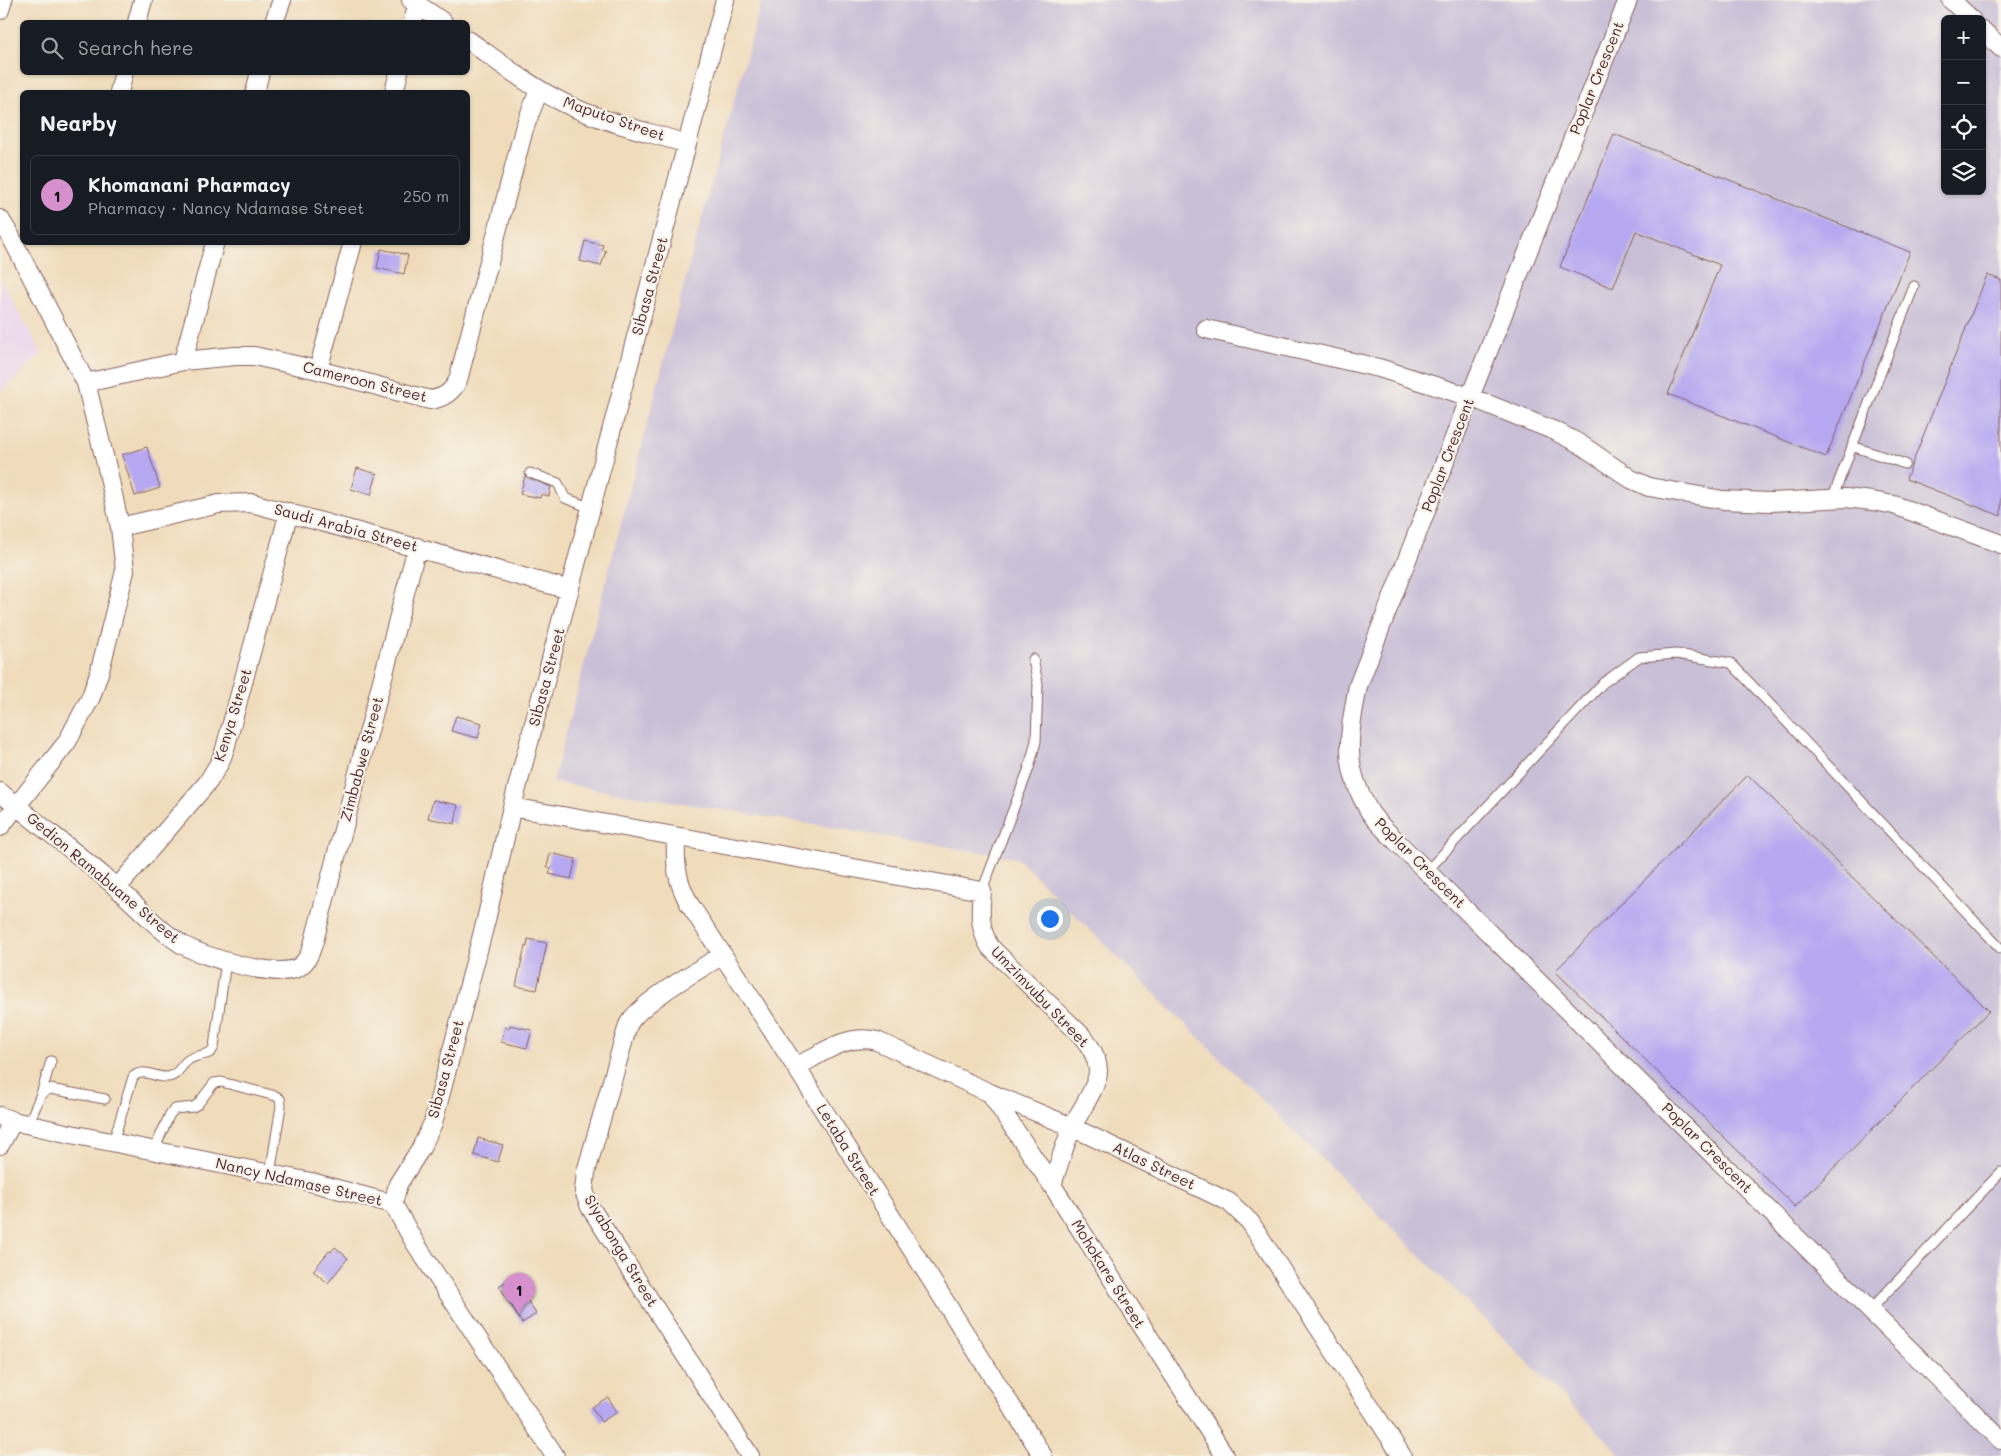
<!DOCTYPE html>
<html lang="en">
<head>
<meta charset="utf-8">
<style>
	body { margin:0; font-family:Mali,sans-serif; background:#242831; color:#f1f3f6 }
	.controls { position:absolute; right:15px; top:15px; display:grid; overflow:hidden; border-radius:8px; box-shadow:0 1px 4px #0004 }
	.controls button { width:45px; height:45px; display:grid; place-items:center; padding:0; border:0; border-bottom:1px solid #363941; background:#171b24; color:#f1f3f6; font:25px sans-serif }
	.you { position:absolute; left:1049px; top:918px; width:18px; height:18px; margin:-12px; border:4px solid #fff; border-radius:50%; background:#1a73e8; box-shadow:0 0 0 8px #1a73e833 }
	.badge { display:grid; place-items:center; width:32px; height:32px; border-radius:50%; background:#d690ce; color:#111; font-size:16px; font-weight:700 }
	.pin { position:absolute; translate:-50% -41px; filter:drop-shadow(0 1px 2px #0008) }
	.pin::after { content:''; position:absolute; top:26px; width:18px; height:15px; background:inherit; clip-path:polygon(0 0,100% 0,50% 100%) }
	.list { margin:0; padding:0; list-style:none }
	h2 { display:flex; justify-content:space-between; align-items:center; height:65px; margin:0; padding:0 20px; font-size:21px }
	h2 small { font-size:16px; font-weight:400; color:#9ea1a6 }
	.list li { display:grid; grid-template-columns:32px 1fr auto; gap:15px; align-items:center; box-sizing:border-box; height:80px; margin:0 10px 10px; padding:0 10px; border:1px solid #363941; border-radius:8px }
	.list b { display:block; font-size:19px; white-space:nowrap }
	.list p { margin:0; font-size:16px; white-space:nowrap; color:#9ea1a6 }
	.list em { font-size:16px; font-style:normal; color:#9ea1a6 }
	.icon { flex:none; width:28px; height:28px; fill:none; stroke:currentColor; stroke-width:2; stroke-linecap:round; stroke-linejoin:round }
	.map { position:relative; flex:none; width:2001px; height:1456px; overflow:hidden }
	.search { position:absolute; background:#171b24; box-shadow:0 1px 4px #0004; left:20px; top:20px; width:450px; height:55px; display:flex; align-items:center; gap:12px; box-sizing:border-box; padding:0 18px; border-radius:8px; color:#9ea1a6; font-size:19px }
	.panel { position:absolute; background:#171b24; box-shadow:0 1px 4px #0004; left:20px; top:90px; width:450px; height:155px; border-radius:8px }
	.map>svg:first-child { display:block }
</style>
</head>
<body>
<div class="map">
<svg width="2001" height="1456" viewBox="0 0 2001 1456">
	<rect width="100%" height="100%" fill="#f7f3e8"/>
	<filter id="ink" filterUnits="userSpaceOnUse"><feTurbulence type="fractalNoise" baseFrequency=".02" numOctaves="2"/><feDisplacementMap in="SourceGraphic" scale="10" xChannelSelector="R" yChannelSelector="G"/><feConvolveMatrix kernelMatrix="1 2 1 2 8 2 1 2 1" color-interpolation-filters="sRGB"/></filter>
	<filter id="wash" filterUnits="userSpaceOnUse"><feTurbulence type="fractalNoise" baseFrequency=".0096" numOctaves="4" result="noise"/><feDisplacementMap in="SourceGraphic" scale="20" xChannelSelector="R" yChannelSelector="G"/><feGaussianBlur stdDeviation="1.12" result="paint"/><feColorMatrix in="noise" values="0 0 0 0 0 0 0 0 0 0 0 0 0 0 0 0 0 1.4 0 .05"/><feComposite in="paint" operator="in"/></filter>
	<g filter="url(#wash)">
		<rect width="100%" height="100%" fill="#f0dcbb"/>
		<!-- built -->
		<path fill="#e9d2ed" d="M0 279 42 353 0 392Z"/>
		<!-- industrial -->
		<path fill="#c9bfd7" fill-rule="evenodd" d="M762 0H1994L2001 6V1456H1623L1017 858 553 782 697 235ZM1945 19H1982V191H1945Z"/>
		<g id="blocks">
			<!-- building -->
			<path fill="#b6a8f1" d="M1614 134 1910 252 1826 457 1668 394 1720 265 1636 231 1613 288 1560 267Z
				M585 241 603 245 602 250 606 251 601 266 580 261Z
				M381 249 408 255 404 274 377 268Z
				M1987 275 2001 280V516L1906 479Z
				M147 447 160 488 135 496 122 455Z
				M357 468 377 474 371 495 351 489Z
				M525 476 551 487 549 496 541 494 540 498 520 494Z
				M456 716 482 723 478 738 451 731Z
				M1748 775 1989 1011 1795 1207 1555 971Z
				M433 800 458 805 455 824 428 818Z
				M550 853 576 859 571 879 549 874 551 868 547 867Z
				M528 939 547 943 537 990 516 986 525 946 527 947Z
				M510 1025 532 1030 527 1048 501 1042 505 1027 509 1029Z
				M478 1138 503 1145 498 1162 474 1155Z
				M335 1247 348 1258 328 1283 313 1271 329 1251 331 1252Z
				M515 1276 525 1293 523 1294 536 1314 522 1323 499 1286Z
				M608 1397 617 1412 601 1422 592 1407Z"/>
		</g>
	</g>
	<g filter="url(#ink)">
		<use href="#blocks" fill-opacity="0" stroke="#84615d" stroke-width="1"/>
		<g fill="none" stroke-linecap="round" stroke-linejoin="round">
			<defs>
				<path id="lane" d="M1852 446 1905 464
					M530 473 558 483 565 498 591 508
					M1832 499 1914 286
					M1427 871 1603 683 1639 657 1676 654 1731 663 2001 949
					M982 891 1029 768 1036 741 1038 684 1033 659
					M41 1094 51 1061
					M28 1125 41 1094 50 1089 105 1099
					M113 1142 133 1077C143 1067 155 1078 167 1077 177 1077 181 1065 188 1060 195 1055 204 1056 211 1052L214 1047 226 961
					M154 1150 170 1114 175 1109 193 1107 198 1104 214 1083 221 1082 276 1096 280 1099 281 1106 270 1174
					M1870 1310 2001 1172"/>
				<path id="street" d="M411 0 443 22
					M1628 0 1470 397 1358 686C1349 734 1342 765 1368 809 1374 821 1387 831 1396 841L2001 1440
					M1951 0 1971 19
					M0 10 3 0
					M137 22 143 0
					M274 22 282 0
					M413 22 417 4
					M1982 30 2001 48
					M468 40C499 62 529 86 564 103 602 122 646 131 687 144
					M119 92 124 72
					M255 92 260 72
					M394 92 399 72
					M0 219 10 235 86 383 108 472 120 527 125 571 100 670 91 697 67 742 0 827
					M1206 329 1379 368 1470 397 1555 431 1580 444 1631 479 1649 487 1723 500 1770 502 1846 498 1872 501 1894 505 2001 544
					M183 361 215 242
					M318 370 353 242
					M86 383 183 361 235 356H254L318 370 430 400C443 398 452 393 458 380L524 129 539 90
					M120 527 219 504 252 503 570 590
					M0 792C38 825 79 854 117 888 139 907 158 930 183 945 203 957 279 980 299 967 308 961 311 951 314 941L417 547
					M512 807 982 891C980 912 979 929 990 947L1081 1035C1090 1045 1097 1056 1098 1070 1099 1085 1079 1112 1073 1126 1064 1145 1059 1165 1052 1185
					M676 837C675 865 676 880 690 905L796 1067 1043 1456
					M117 888 208 782 220 762 225 749 289 512
					M723 955C700 969 639 1003 628 1025L586 1172 584 1191 590 1207 750 1456
					M796 1067C821 1054 847 1033 877 1041L990 1093 1072 1127 1229 1202 1250 1222 1402 1456
					M990 1093 1052 1185 1225 1456
					M0 1116 13 1121 66 1133 311 1182 393 1204 415 1243 555 1456
					M0 1145 13 1121
					M393 1204 398 1184 421 1148 433 1123 486 920 512 807 725 0"/>
			</defs>
			<!-- lane casing -->
			<use href="#lane" stroke="#84615d" stroke-width="11"/>
			<!-- street casing -->
			<use href="#street" stroke="#84615d" stroke-width="20"/>
			<!-- lane -->
			<use href="#lane" stroke="#fff" stroke-width="9"/>
			<!-- street -->
			<use href="#street" stroke="#fff" stroke-width="18"/>
		</g>
	</g>
	<g text-anchor="middle" stroke-width="4.5" stroke-linejoin="round" paint-order="stroke">
		<!-- street labels -->
		<g font-size="15" fill="#4a1f2b" stroke="#f7f3e8">
			<text transform="translate(1597 78) rotate(-68)" y="5">Poplar Crescent</text>
			<text transform="translate(614 119) rotate(19)" y="5">Maputo Street</text>
			<text transform="translate(650 286) rotate(-75)" y="5">Sibasa Street</text>
			<text transform="translate(365 382) rotate(14)" y="5">Cameroon Street</text>
			<text transform="translate(1448 455) rotate(-69)" y="5">Poplar Crescent</text>
			<text transform="translate(346 528) rotate(15)" y="5">Saudi Arabia Street</text>
			<text transform="translate(547 677) rotate(-75)" y="5">Sibasa Street</text>
			<text transform="translate(233 715) rotate(-73)" y="5">Kenya Street</text>
			<text transform="translate(362 759) rotate(-75)" y="5">Zimbabwe Street</text>
			<text transform="translate(1420 863) rotate(45)" y="5">Poplar Crescent</text>
			<text transform="translate(103 878) rotate(40)" y="5">Gedion Ramabuane Street</text>
			<text transform="translate(1040 997) rotate(46)" y="5">Umzimvubu Street</text>
			<text transform="translate(446 1069) rotate(-75)" y="5">Sibasa Street</text>
			<text transform="translate(1707 1148) rotate(45)" y="5">Poplar Crescent</text>
			<text transform="translate(848 1150) rotate(58)" y="5">Letaba Street</text>
			<text transform="translate(1154 1166) rotate(26)" y="5">Atlas Street</text>
			<text transform="translate(299 1182) rotate(13)" y="5">Nancy Ndamase Street</text>
			<text transform="translate(621 1251) rotate(59)" y="5">Siyabonga Street</text>
			<text transform="translate(1108 1274) rotate(58)" y="5">Mohokare Street</text>
		</g>
	</g>
</svg>
<div class="controls">
<button>+</button>
<button>−</button>
<button><svg class="icon" aria-label="locate" viewBox="0 0 24 24"><circle cx="12" cy="12" r="6"/><path d="M12 2v4M12 18v4M2 12h4M18 12h4"/></svg></button>
<button><svg class="icon" aria-label="layers" viewBox="0 0 24 24"><path d="M12 4l9 5-9 5-9-5zM3 14l9 5 9-5"/></svg></button>
</div>
<div class="you"></div>
<div class="pin badge" style="left:519px;top:1314px">1</div>
<div class="search"><svg class="icon" aria-label="search" viewBox="0 0 24 24"><circle cx="10" cy="10" r="6"/><path d="M15 15l6 6"/></svg>Search here</div>
<section class="panel">
<h2>Nearby<small></small></h2>
<ul class="list">
<li><span class="badge">1</span><div><b>Khomanani Pharmacy</b><p>Pharmacy · Nancy Ndamase Street</p></div><em>250 m</em></li>
</ul>
</section>
</div>
</body>
</html>
